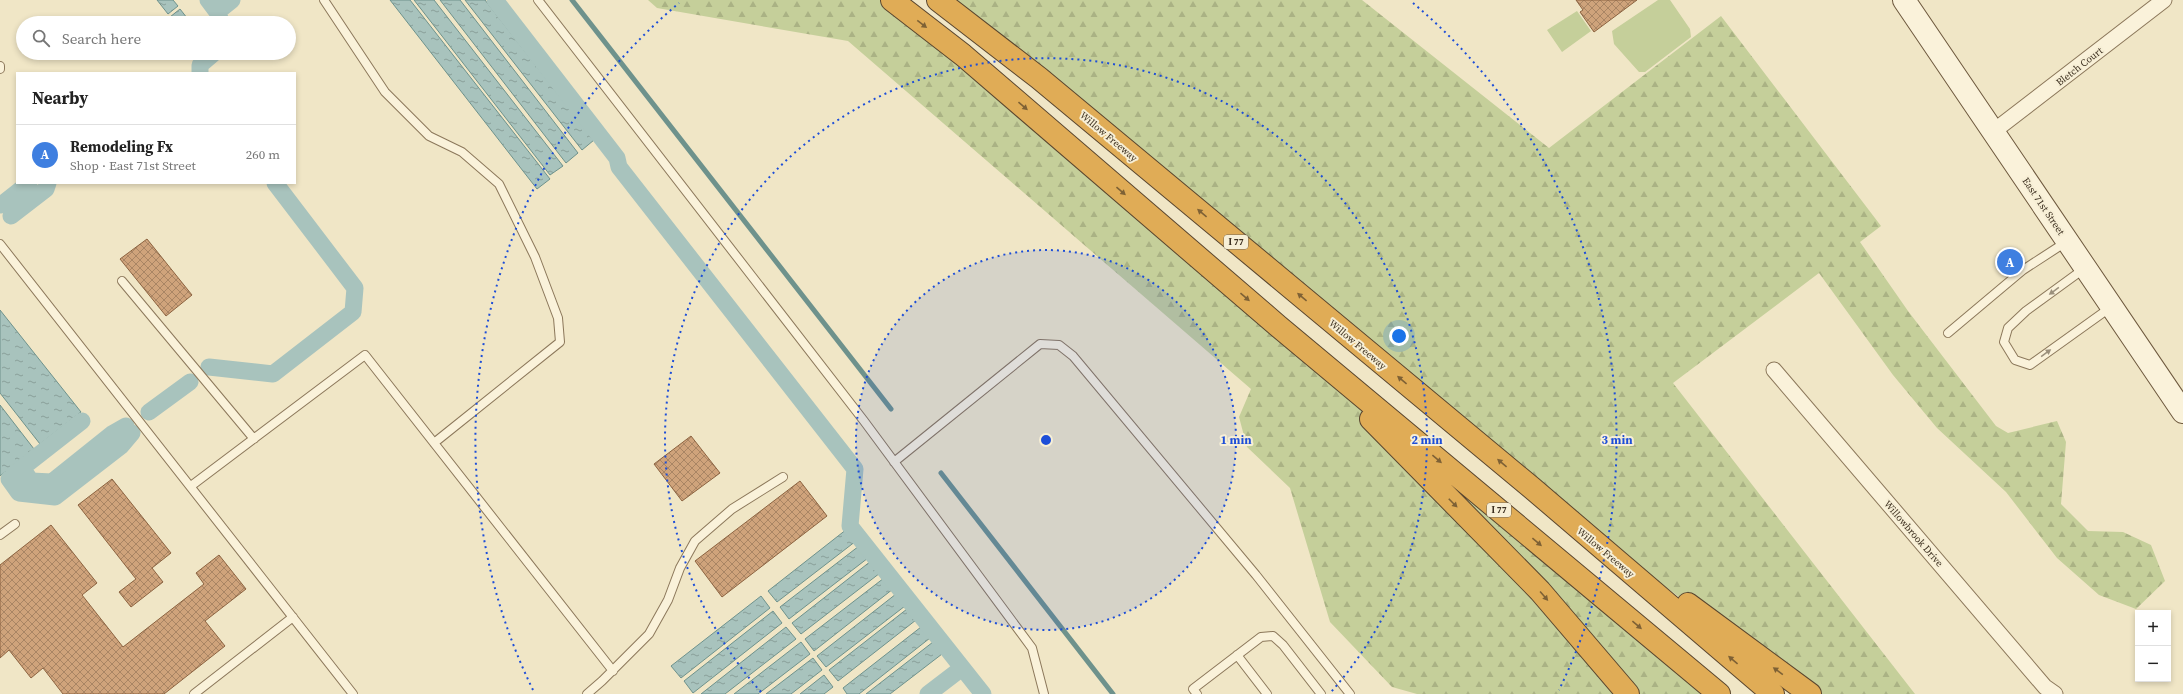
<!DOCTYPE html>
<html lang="en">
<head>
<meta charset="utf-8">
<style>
	body { margin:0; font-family:"Source Serif 4",serif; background:#f6f6f6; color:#222 }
	.controls { position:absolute; right:12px; bottom:12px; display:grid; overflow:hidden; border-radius:0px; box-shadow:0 2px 6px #0003 }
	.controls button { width:36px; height:36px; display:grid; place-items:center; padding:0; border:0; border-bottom:1px solid #e0e0e0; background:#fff; color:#222; font:20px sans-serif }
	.you { position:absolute; left:1399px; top:336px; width:14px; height:14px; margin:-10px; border:3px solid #fff; border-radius:50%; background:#1a73e8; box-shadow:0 0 0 6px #1a73e833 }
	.badge { display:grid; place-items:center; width:26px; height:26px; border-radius:50%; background:#1a73e8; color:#fff; font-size:13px; font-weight:700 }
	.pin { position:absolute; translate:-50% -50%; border:2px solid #fff; box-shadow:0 1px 4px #0006 }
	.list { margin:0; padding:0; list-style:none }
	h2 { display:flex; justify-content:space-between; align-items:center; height:52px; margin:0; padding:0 16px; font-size:17px }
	h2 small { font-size:13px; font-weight:400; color:#767676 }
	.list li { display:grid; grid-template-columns:26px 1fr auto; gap:12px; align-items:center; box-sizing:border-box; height:60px; padding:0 16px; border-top:1px solid #e0e0e0 }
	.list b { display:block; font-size:15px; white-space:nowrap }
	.list p { margin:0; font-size:13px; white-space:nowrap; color:#767676 }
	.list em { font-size:13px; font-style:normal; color:#767676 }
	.icon { flex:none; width:22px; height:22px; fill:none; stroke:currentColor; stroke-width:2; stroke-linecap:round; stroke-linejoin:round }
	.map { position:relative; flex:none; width:2183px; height:694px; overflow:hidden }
	.search { position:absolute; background:#fff; box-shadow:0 2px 6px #0003; left:16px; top:16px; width:280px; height:44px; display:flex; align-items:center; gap:10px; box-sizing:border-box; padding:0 14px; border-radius:22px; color:#767676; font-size:15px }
	.panel { position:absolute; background:#fff; box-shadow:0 2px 6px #0003; left:16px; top:72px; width:280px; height:112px; border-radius:0px }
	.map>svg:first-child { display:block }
</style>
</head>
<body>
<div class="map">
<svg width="2183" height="694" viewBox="0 0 2183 694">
	<defs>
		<pattern id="forest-firs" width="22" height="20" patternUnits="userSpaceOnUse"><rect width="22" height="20" fill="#c5cf9a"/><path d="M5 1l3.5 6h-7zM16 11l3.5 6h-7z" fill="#aab284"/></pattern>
		<pattern id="water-ripples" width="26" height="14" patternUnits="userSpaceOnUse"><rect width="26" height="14" fill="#a8c3bd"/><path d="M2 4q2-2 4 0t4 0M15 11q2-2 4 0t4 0" fill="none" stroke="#8a9f99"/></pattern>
		<pattern id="building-cross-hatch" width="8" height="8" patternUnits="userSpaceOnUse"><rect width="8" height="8" fill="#cfa37b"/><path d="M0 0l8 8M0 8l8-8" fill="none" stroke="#a98564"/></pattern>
	</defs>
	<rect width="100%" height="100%" fill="#f0e6c6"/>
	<!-- forest -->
	<path fill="url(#forest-firs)" d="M648 0H892L1719 694H1417L1392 687 1330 622 1290 488 1247 447 1239 417 1251 389 848 41 657 8Z
		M938 0H1362L1549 148 1721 16 1881 226 1860 242 1908 311 1996 426 2008 433 2057 421 2066 442 2061 504 2088 531 2123 532 2151 545 2165 581 2136 609 2099 595 2057 558 2006 492 1937 428 1893 375 1819 273 1673 383 1915 694H1810L1532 488Z"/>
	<!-- green -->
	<path fill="#c5cf9a" d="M1658 0H1670L1690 29 1691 37 1645 72H1639L1614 44 1612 31Z
		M1577 11 1591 31 1562 52 1547 30Z"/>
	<!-- water -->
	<path fill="url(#water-ripples)" stroke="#6e928c" d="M157 0H173L178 6 168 14Z
		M390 0H410L550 179 537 189Z
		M414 0H434L563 166 550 175Z
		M440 0H460L578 153 566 163Z
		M465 0H485L594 140 582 150Z
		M180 9 191 23H175L170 17Z
		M0 310 81 412 40 444 0 393Z
		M0 405 34 449 0 476Z
		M847 529 856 541 777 602 768 591Z
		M859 546 868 558 789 619 780 607Z
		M871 561 880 573 801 634 792 623Z
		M884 578 893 589 814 651 805 639Z
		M896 594 905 606 826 667 817 656Z
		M761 596 770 608 681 678 671 666Z
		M907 609 916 620 838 681 829 670Z
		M773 611 782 623 693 693 684 681Z
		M786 627 796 639 725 694H701Z
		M921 627 930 638 859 694H847L843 688Z
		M801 642 810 654 758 694H734Z
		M933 642 942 654 890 694H866Z
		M813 658 822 670 791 694H766Z
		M824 675 833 687 824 694H800Z"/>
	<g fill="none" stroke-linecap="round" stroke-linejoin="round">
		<!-- stream -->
		<path stroke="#6e928c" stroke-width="5" d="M572 0 891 409
			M941 473 1113 694"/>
		<!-- canal -->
		<path stroke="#a8c3bd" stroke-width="17" d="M208 0 217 12
			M495 0 617 158 619 167 855 469 850 526 983 694
			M222 23 217 12 232 0
			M200 73V65L214 53
			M1 205 29 183
			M11 216 46 189 48 183
			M209 367 273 374 353 312 355 288 275 183
			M149 412 190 382
			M22 468 31 481 52 482 112 434 126 426
			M13 475 82 421
			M9 479 19 493 55 497 121 446 132 433
			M928 694 962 668"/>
	</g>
	<!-- building -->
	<path fill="url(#building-cross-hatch)" stroke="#8c6340" d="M1576 0H1637L1594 32 1580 12 1583 10Z
		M147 239 192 295 166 316 120 259Z
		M691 436 720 473 682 501 654 464Z
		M112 479 171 553 152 568 163 582 131 607 119 592 136 579 78 505Z
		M800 481 827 516 722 597 695 561Z
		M51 525 97 583 82 595 123 647 204 584 196 573 219 555 246 589 205 621 225 646 164 694H63L43 668 31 678 9 650 0 658V565Z"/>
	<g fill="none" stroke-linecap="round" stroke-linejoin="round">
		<defs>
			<path id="service" d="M324 0 385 92 429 136 462 152 499 184 535 257 558 318 560 342 434 443
				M538 0 864 421 1032 648 1044 694
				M0 66V69
				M0 244 353 694
				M2085 268 2026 311 2008 328 2004 342 2015 360 2030 365 2111 307
				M122 281 254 439
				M1948 333 2023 270 2066 242
				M894 462 1040 344 1059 345 1073 356 1256 575 1350 694
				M191 486 365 355 613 671
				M0 535 15 524
				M1237 655 1267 694
				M194 694 293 617
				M587 694 602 681 649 634 668 600 680 568 695 541 732 509 783 477
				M1197 694 1193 689 1261 637 1273 636 1283 645 1321 694"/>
			<path id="minor" d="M1994 131 2164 0
				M1774 370 2045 687 2055 694"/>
			<path id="secondary" d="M1904 0 2183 412"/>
			<path id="motorway" d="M892 0 963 55 1278 326 1719 694
				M938 0 1039 78 1532 488 1773 694
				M1371 419 1540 591 1628 694
				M1688 604 1810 694"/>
		</defs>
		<!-- service casing -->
		<use href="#service" stroke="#8c785b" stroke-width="10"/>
		<!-- minor casing -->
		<use href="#minor" stroke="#8c785b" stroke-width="17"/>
		<!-- secondary casing -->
		<use href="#secondary" stroke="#6e593e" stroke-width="24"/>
		<!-- motorway casing -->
		<use href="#motorway" stroke="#5a462f" stroke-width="24"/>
		<!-- service -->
		<use href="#service" stroke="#faf2da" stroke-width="8"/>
		<!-- minor -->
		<use href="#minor" stroke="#faf2da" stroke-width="15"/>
		<!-- secondary -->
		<use href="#secondary" stroke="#faf2da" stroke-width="22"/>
		<!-- motorway -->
		<use href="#motorway" stroke="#e0ac56" stroke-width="22"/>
	</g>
	<!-- one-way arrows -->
	<defs><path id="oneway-solid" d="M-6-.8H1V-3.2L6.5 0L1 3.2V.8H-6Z"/></defs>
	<g fill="#7e6135">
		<use href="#oneway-solid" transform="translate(922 24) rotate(38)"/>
		<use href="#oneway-solid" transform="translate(1023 106) rotate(41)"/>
		<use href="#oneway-solid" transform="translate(1121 191) rotate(41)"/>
		<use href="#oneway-solid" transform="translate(1202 213) rotate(-140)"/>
		<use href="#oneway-solid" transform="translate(1245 297) rotate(41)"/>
		<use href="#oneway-solid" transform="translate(1302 297) rotate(-140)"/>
		<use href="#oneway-solid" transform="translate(1402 380) rotate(-140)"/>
		<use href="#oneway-solid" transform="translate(1437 459) rotate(40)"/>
		<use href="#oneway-solid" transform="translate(1502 463) rotate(-140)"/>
		<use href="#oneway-solid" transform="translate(1453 503) rotate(45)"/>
		<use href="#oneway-solid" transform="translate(1537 542) rotate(40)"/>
		<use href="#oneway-solid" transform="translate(1544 596) rotate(49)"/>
		<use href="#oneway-solid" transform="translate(1637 625) rotate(40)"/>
		<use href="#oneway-solid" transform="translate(1733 660) rotate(-140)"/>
		<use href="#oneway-solid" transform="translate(1778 671) rotate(-144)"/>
	</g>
	<g fill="#9b907c">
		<use href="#oneway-solid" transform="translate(2054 291) rotate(144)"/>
		<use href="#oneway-solid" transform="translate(2046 353) rotate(-36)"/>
	</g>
	<!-- distance rings -->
	<circle cx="1046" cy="440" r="190" fill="#1d4ed8" fill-opacity=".12"/>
	<g fill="none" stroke="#1d4ed8" stroke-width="2" stroke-dasharray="2 4">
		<circle cx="1046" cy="440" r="190"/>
		<path d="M761 692A381 381 0 1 1 1331 692"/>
		<path d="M533 690A571 571 0 0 1 679 3M1413 3A571 571 0 0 1 1559 690"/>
	</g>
	<g text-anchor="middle" stroke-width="4" stroke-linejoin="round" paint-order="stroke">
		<!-- shield labels -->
		<g fill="#f7efd6" stroke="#746956" stroke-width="1">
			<rect x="1224" y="235" width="24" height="14" rx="3"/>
			<rect x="1487" y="503" width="24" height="14" rx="3"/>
		</g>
		<g font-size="9" font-weight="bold" fill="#3c2f1f">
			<text x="1236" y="245">I 77</text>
			<text x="1499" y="513">I 77</text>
		</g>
		<!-- street labels -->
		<g font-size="10" fill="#3c2f1f" stroke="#f7efd6">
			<text transform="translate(2079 66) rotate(-38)" y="4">Bletch Court</text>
			<text transform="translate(1109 136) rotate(40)" y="4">Willow Freeway</text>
			<text transform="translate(2044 206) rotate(56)" y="4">East 71st Street</text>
			<text transform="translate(1358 344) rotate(40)" y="4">Willow Freeway</text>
			<text transform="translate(1914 533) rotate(49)" y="4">Willowbrook Drive</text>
			<text transform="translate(1606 552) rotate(40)" y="4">Willow Freeway</text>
		</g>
	</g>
	<circle cx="1046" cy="440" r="6" fill="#1d4ed8" stroke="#f7efd6" stroke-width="2"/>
	<g font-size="12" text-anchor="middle" font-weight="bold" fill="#1d4ed8" stroke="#f7efd6" stroke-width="4" stroke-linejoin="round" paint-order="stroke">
		<text x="1236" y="444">1 min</text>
		<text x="1427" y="444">2 min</text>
		<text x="1617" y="444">3 min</text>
	</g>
</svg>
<div class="controls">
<button>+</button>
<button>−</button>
</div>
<div class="you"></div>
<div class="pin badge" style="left:2010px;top:262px;background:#3f7fe0">A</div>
<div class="search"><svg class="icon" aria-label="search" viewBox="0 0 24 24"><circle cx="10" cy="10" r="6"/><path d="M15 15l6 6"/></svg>Search here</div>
<section class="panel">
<h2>Nearby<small></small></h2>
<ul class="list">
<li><span class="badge" style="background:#3f7fe0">A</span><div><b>Remodeling Fx</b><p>Shop · East 71st Street</p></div><em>260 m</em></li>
</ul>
</section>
</div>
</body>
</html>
